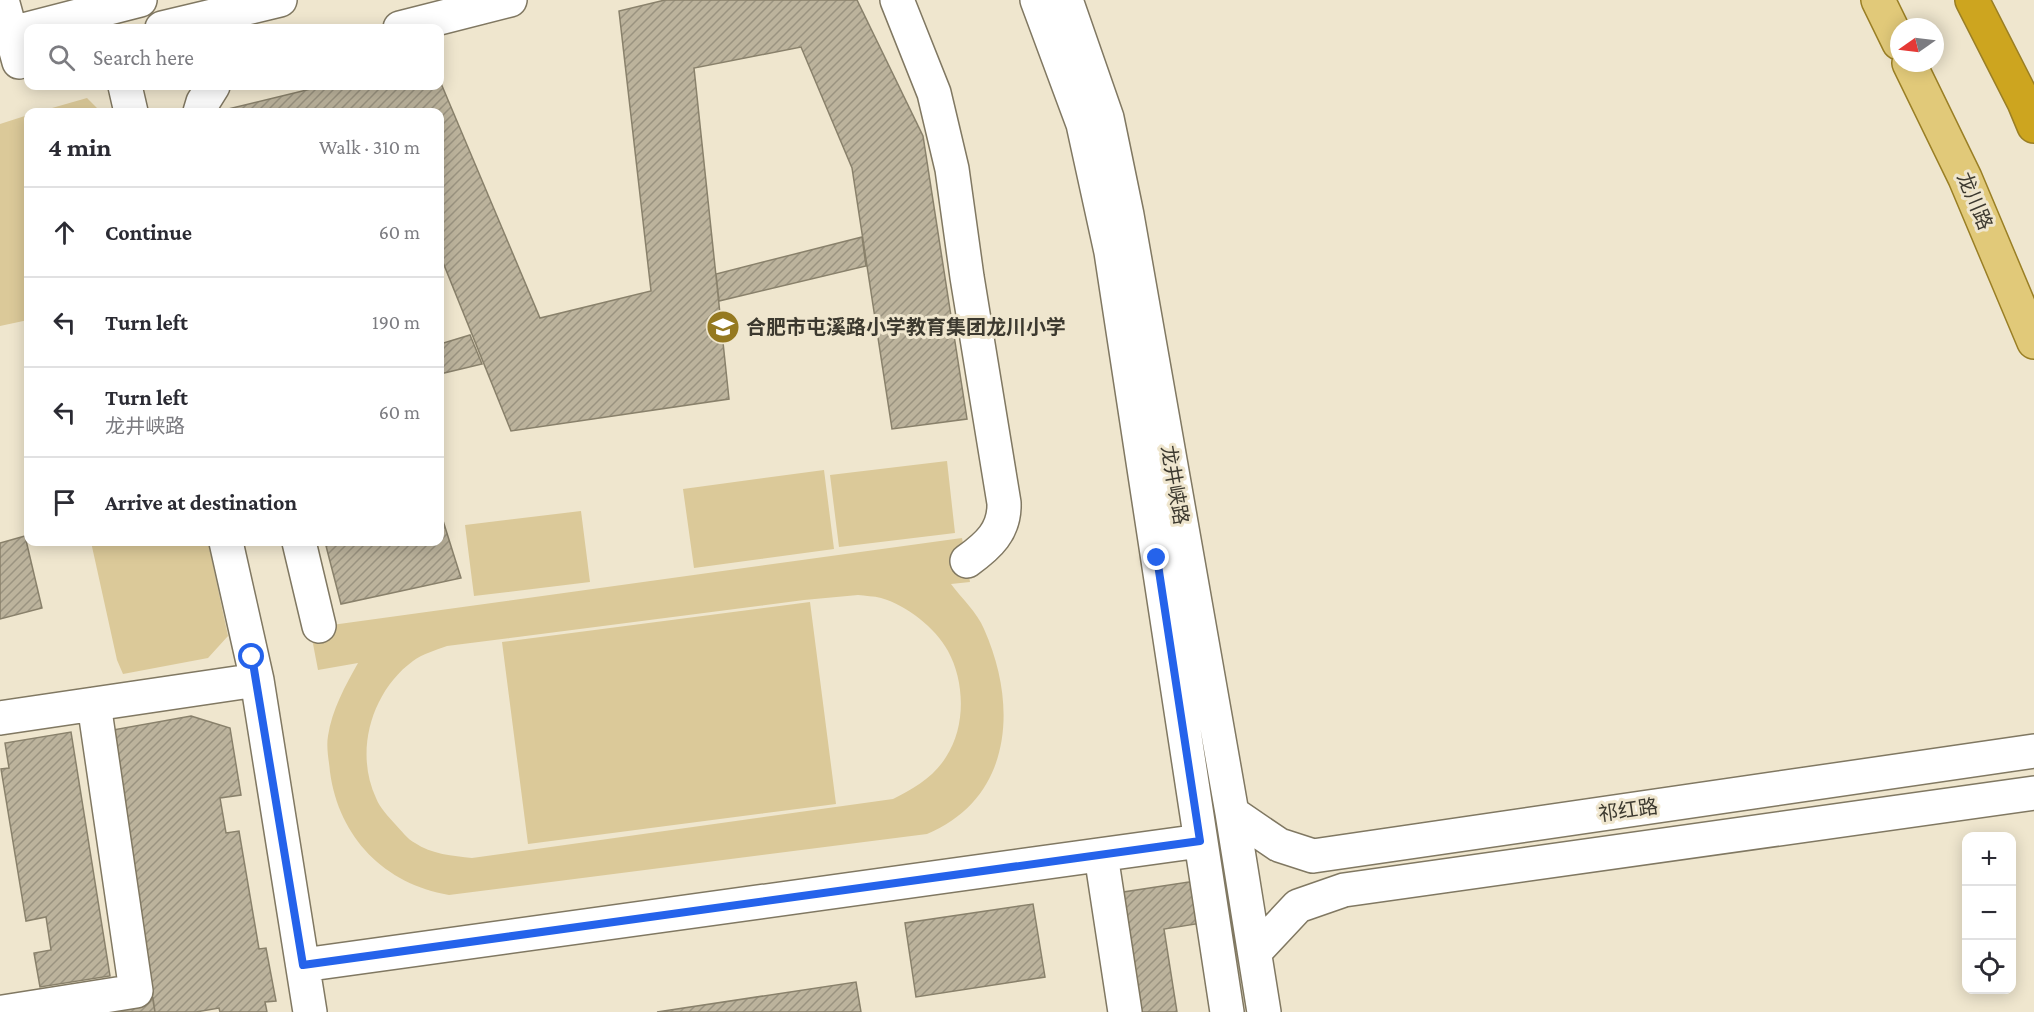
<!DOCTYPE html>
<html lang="en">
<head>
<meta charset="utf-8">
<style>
	body { margin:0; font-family:"Crimson Pro","Noto Sans SC",serif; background:#f2f2f3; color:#2b2b33 }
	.controls { position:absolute; right:18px; bottom:18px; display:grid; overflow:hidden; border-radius:12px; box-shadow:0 3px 15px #0003 }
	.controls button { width:54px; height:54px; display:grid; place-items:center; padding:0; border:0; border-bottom:2px solid #e1e1e2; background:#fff; color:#2b2b33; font:30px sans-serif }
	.compass { position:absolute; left:1890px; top:18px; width:54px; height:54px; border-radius:50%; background:#fff; box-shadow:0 3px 15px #0003; rotate:256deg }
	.stop { position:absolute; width:18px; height:18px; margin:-14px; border:4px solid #2563eb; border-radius:50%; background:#fff }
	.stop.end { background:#2563eb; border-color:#fff; box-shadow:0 2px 6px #0008 }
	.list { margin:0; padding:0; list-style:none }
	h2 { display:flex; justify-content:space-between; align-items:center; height:78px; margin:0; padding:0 24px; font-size:26px }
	h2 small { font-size:20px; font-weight:400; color:#7c7c81 }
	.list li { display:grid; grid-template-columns:39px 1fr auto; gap:18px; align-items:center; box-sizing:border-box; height:90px; padding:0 24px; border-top:2px solid #e1e1e2 }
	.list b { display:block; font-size:22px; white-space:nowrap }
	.list p { margin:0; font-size:20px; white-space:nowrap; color:#7c7c81 }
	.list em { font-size:20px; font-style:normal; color:#7c7c81 }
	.icon { flex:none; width:33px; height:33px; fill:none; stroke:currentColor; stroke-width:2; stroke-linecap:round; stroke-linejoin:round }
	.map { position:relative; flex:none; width:2034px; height:1012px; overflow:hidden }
	.search { position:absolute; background:#fff; box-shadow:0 3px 15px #0003; left:24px; top:24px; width:420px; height:66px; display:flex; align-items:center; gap:15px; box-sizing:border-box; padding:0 21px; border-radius:12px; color:#7c7c81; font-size:22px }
	.panel { position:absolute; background:#fff; box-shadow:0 3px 15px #0003; left:24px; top:108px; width:420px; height:438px; border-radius:12px }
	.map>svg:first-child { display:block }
</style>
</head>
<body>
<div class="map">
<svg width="2034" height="1012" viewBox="0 0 2034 1012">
	<defs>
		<pattern id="building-hatch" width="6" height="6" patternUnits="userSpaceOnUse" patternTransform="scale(1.5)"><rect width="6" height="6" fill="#bcb39c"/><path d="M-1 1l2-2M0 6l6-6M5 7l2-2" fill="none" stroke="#9a9380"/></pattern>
	</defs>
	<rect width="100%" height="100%" fill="#efe6ce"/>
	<!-- green -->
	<path fill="#dbc999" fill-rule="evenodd" d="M87 98 101 112H38Z
		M28 115V320L0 326V124Z
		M947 461 955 533 839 547 830 475Z
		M824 470 834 549 694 568 683 489Z
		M581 511 590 582 474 596 465 525Z
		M962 538 970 582 951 584C962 599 977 612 984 629 1018 705 1013 798 927 834L449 895C385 884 339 838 330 772 329 760 326 748 328 736 332 710 345 686 358 663L318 670 310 628ZM858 595C865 596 874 596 881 598 906 605 936 628 948 651 965 682 966 727 946 757 934 777 913 789 893 799L472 858C453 856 431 854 415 843 407 839 401 830 395 824 388 816 380 808 376 798 354 751 372 691 413 661 422 654 436 650 447 646L804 600Z
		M91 542H208L228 636 208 658 123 674 117 660Z
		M810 602 836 804 528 844 502 642Z"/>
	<!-- building -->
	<path fill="url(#building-hatch)" stroke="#89816b" stroke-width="1.5" d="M665 0H857L923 136 967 419 892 429 852 168 801 47 694 68 729 399 511 431 440 255V112H225L224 110 323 86H440V81L540 318 651 291 619 11Z
		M862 237 866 266 719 301 716 274Z
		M470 335 482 364 440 374V344Z
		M440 511 461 578 341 604 325 542H440Z
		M25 536 42 608 0 619V543Z
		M191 716 230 728 241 795 220 798 226 833 239 831 259 949 266 948 276 1001 265 1002 267 1012H220L219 1008 196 1012H155L107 731Z
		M71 732 110 976 40 987 34 953 51 950 46 917 26 921 1 769 9 768 5 743Z
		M1195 881 1202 923 1164 929 1177 1012H1136L1117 893Z
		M1033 904 1045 977 916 997 905 923Z
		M856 982 861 1012H657Z
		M153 998 155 1012H69Z"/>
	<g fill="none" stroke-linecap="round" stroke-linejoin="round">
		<defs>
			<path id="minor" d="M2 0 19 62
				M897 0 934 93 952 169 967 277 1004 503C1005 531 988 546 967 561
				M1037 0 1083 124 1111 252 1227 1012
				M1066 0 1107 118 1127 215 1232 813 1264 1012
				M162 28 280 0
				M400 28 510 0
				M0 36 140 0
				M125 86 131 112
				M200 112 203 102 213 86
				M226 542 257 680 310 1012
				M299 542 319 626
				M0 718 257 680
				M1232 813 1279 845 1313 856 2034 751
				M1101 855 1125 1012
				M1255 952 1298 906 1344 890 2034 793
				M303 965 1200 841
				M3 1012 136 991 94 704"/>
			<path id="major" d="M1878 0 1899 43
				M1909 63 1965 178 2034 342"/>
			<path id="highway" d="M1972 0 2024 102 2034 126"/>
		</defs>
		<!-- minor casing -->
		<use href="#minor" stroke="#807862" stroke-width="36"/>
		<!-- major casing -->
		<use href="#major" stroke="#9a7f25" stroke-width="36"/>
		<!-- highway casing -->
		<use href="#highway" stroke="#9a7f25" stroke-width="36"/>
		<!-- minor -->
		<use href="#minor" stroke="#fff" stroke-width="33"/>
		<!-- major -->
		<use href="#major" stroke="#e1c979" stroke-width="33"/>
		<!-- highway -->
		<use href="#highway" stroke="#cda51f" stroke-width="33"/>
	</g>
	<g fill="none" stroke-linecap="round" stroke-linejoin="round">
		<!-- route -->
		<path stroke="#2563eb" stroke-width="8" d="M252 657 303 965 1200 841 1157 558"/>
	</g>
	<!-- icons -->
	<defs>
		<symbol id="school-disc" viewBox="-11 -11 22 22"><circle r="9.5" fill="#957920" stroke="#efe6ce"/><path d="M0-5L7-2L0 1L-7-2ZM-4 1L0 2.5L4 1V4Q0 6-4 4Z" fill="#fff"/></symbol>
	</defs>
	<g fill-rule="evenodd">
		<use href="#school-disc" x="704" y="308" width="38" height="38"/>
	</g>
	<g text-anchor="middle" stroke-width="6" stroke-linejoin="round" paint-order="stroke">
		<!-- street labels -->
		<g font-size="20" fill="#3c392f" stroke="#efe6ce">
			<text transform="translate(1975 201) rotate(67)" y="7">龙川路</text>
			<text transform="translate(1175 485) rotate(80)" y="7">龙井峡路</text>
			<text transform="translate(1628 810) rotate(-8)" y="7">祁红路</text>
		</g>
		<!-- poi labels -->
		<g font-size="20" font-weight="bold" fill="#3c392f" stroke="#efe6ce" text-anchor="start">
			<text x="746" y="334">合肥市屯溪路小学教育集团龙川小学</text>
		</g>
	</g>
</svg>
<div class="controls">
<button>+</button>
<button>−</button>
<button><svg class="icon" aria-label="locate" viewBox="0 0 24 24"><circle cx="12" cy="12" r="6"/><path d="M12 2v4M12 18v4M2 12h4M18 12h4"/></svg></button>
</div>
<svg class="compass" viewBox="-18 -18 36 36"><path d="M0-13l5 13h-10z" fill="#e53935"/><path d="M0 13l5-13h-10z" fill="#7c7c81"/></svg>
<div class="stop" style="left:252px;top:657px"></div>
<div class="stop end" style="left:1157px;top:558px"></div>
<div class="search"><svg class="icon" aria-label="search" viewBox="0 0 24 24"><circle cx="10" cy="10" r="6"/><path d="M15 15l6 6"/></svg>Search here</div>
<section class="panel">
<h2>4 min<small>Walk · 310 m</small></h2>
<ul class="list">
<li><svg class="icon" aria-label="ahead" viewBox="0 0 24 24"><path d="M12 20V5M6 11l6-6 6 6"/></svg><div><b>Continue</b></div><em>60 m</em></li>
<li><svg class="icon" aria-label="left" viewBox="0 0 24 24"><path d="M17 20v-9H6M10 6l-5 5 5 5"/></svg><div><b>Turn left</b></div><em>190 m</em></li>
<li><svg class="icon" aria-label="left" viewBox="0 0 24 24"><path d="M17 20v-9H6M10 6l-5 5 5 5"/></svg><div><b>Turn left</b><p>龙井峡路</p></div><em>60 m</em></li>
<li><svg class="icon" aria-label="arrive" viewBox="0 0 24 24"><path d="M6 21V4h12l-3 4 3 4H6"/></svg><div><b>Arrive at destination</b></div></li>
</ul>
</section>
</div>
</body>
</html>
